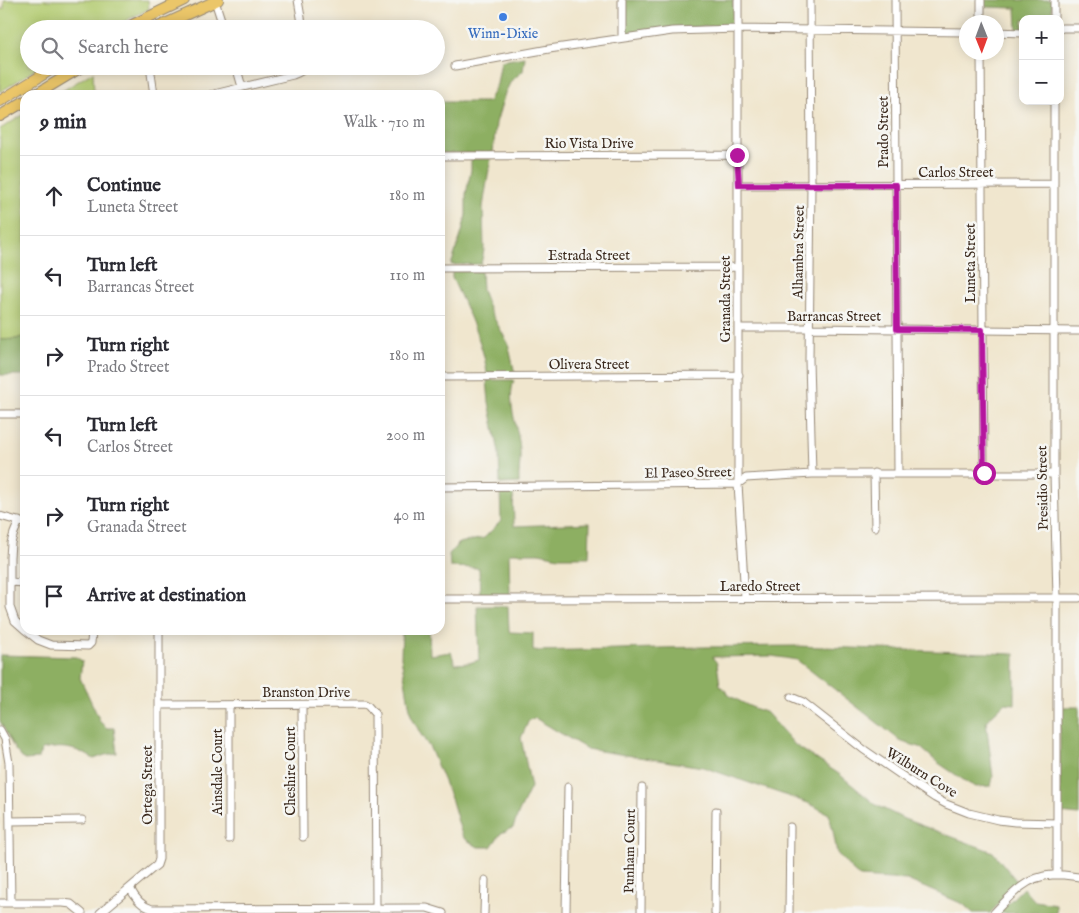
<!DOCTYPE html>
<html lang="en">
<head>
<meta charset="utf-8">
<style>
	body { margin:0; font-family:"IM FELL English",serif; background:#f2f2f3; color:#2b2b33 }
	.controls { position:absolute; right:15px; top:15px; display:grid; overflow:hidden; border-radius:10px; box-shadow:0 2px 12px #0003 }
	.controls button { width:45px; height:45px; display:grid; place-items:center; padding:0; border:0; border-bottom:1px solid #e1e1e2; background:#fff; color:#2b2b33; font:25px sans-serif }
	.compass { position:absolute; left:959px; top:15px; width:45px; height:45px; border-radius:50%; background:#fff; box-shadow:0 2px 12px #0003; rotate:179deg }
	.stop { position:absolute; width:15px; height:15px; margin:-11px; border:4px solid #b5179e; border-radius:50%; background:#fff }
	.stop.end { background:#b5179e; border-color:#fff; box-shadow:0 1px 5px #0008 }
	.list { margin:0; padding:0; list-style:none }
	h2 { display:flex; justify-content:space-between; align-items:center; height:65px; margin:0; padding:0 20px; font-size:21px }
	h2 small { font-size:16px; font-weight:400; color:#7c7c81 }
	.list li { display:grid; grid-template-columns:32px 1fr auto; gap:15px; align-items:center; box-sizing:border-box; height:80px; padding:0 20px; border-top:1px solid #e1e1e2 }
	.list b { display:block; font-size:19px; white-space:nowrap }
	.list p { margin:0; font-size:16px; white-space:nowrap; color:#7c7c81 }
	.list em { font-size:16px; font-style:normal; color:#7c7c81 }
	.icon { flex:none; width:28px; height:28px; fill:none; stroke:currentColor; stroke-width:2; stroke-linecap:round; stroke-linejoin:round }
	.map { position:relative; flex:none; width:1079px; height:913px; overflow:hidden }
	.search { position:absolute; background:#fff; box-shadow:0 2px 12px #0003; left:20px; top:20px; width:425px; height:55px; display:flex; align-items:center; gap:12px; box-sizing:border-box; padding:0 18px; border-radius:28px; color:#7c7c81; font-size:19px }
	.panel { position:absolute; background:#fff; box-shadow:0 2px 12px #0003; left:20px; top:90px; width:425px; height:545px; border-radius:15px }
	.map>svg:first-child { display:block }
</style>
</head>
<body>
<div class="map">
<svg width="1079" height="913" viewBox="0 0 1079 913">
	<rect width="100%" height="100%" fill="#f6f6f2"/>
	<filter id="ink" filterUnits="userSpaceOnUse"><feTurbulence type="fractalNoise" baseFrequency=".02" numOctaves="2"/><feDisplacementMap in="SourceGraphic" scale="10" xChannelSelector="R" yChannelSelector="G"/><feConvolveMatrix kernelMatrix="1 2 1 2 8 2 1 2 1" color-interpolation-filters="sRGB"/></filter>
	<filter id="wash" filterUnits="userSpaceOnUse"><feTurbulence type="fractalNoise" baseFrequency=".0096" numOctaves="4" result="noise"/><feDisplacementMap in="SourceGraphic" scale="20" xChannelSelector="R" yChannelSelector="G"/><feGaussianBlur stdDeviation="1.12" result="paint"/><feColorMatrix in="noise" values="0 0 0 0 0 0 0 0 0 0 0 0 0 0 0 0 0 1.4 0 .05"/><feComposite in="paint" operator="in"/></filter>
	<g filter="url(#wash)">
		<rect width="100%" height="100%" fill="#f0e6ce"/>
		<!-- green -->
		<path fill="#b2cb70" stroke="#767a47" d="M4 0H148L149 9 109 29H29V66H36V69L0 92V9H4Z
			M93 72 94 95H56Z
			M25 114V336L16 339 0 340V129Z"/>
		<!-- forest -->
		<path fill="#8daf62" stroke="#646c40" d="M625 0H733L734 26 672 28 625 34Z
			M984 0H1052V19H1023V30L1017 29 1016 8 984 7Z
			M525 57 523 71 511 81 505 93 496 123 493 153H440V102H488L497 84 501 61Z
			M471 159H491L488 175 483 207 484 250 481 264 451 265 462 232 466 215V194L471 170Z
			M452 271H481L482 290 490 311 508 343 515 374H487C484 343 465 306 452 278Z
			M25 336V375H0V340L16 339Z
			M487 380H514C506 404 519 428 520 451 521 462 518 473 519 483L500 484 499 453 489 402Z
			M500 490H513L514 526 590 523 589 557H559L539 553H509L510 596H480L479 568 450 567 449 554 459 543 484 538 501 521Z
			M477 606H508L509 632 533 633V651L702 647 796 646 1015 654V704L1005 703 986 721 993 777 991 786 976 787 968 783 937 762 920 747 902 742 797 660 772 656 712 657 717 663 720 685 730 696 749 706 767 713 795 745 839 774 876 805 904 819 993 852 1019 884 1011 891 990 913H973L963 904 907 880 860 877 852 870 837 853 833 831 829 814 808 803 703 767 587 749 535 718 529 720 521 738 531 787 519 812 513 828 501 833 491 847H478L464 838 461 832 452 801 430 748 420 733 411 715 401 657 402 630H429L430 655 451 652 455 664 469 663 479 660Z
			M0 655 76 657 82 661 80 678 101 723 107 728H114L117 753 105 755 94 759C76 748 63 745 42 750L38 757V759L24 760 15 750 0 721Z
			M1060 707H1079V815L1060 813Z
			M1023 888 1035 901 1056 904V913H998Z"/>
	</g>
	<g filter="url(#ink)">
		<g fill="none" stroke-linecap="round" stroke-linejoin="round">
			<defs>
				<path id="minor" d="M298 0 303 29
					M622 0V38
					M738 0V484L745 598
					M810 0 811 185 809 360 812 474
					M895 0 896 185 898 473
					M1054 0V19
					M215 1 224 29
					M981 22V0
					M1060 29 1062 28H1079
					M996 32 1023 33
					M981 52 984 473
					M150 66 154 95
					M236 66 242 87
					M455 66 549 49 672 31 738 29 966 32
					M210 95 293 75C299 73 303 71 306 66
					M1054 101V474L1057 598V875
					M440 156 737 155
					M739 185 1054 184
					M440 268 737 267
					M738 328H810L1079 331
					M440 377 739 375
					M0 414H25
					M874 473 875 527
					M440 487 738 484 746 478 812 474H1054
					M0 516 25 523
					M19 521 14 533 11 543 10 557V607L15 621 24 629 38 640 51 645 88 646 91 643 92 630
					M10 582 25 583
					M440 599 1079 598
					M791 697 803 702 863 749 914 784 935 798 946 804 969 813 998 820 1015 822 1057 823
					M160 705 365 704 368 706 375 714 376 908
					M229 705V839
					M302 705 303 837
					M0 730 5 739 9 763 11 903
					M10 821 82 820
					M130 888C135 898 141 906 152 909L418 908H427L443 913
					M0 903H63L71 904 82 913
					M100 913 152 869 157 865 159 859V630
					M484 913 485 880
					M566 913 568 787
					M641 913 642 788
					M715 913 716 811
					M789 913 790 827
					M994 913C1010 896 1027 876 1052 875 1061 874 1070 876 1079 877"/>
				<path id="highway" d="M124 29 184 0
					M154 29 218 0
					M35 95 83 66
					M0 101 57 66
					M0 116 25 101"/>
			</defs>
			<!-- minor casing -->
			<use href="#minor" stroke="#968876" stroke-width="9"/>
			<!-- highway casing -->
			<use href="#highway" stroke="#968876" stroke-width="12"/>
			<!-- minor -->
			<use href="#minor" stroke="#fff" stroke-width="7"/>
			<!-- highway -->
			<use href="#highway" stroke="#ebc669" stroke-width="10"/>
		</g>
	</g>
	<g fill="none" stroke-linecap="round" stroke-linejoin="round" filter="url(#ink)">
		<!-- route -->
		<path stroke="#b5179e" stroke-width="6" d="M737 155 739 185H896L897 329 982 330 984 473"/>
	</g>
	<!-- markers -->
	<circle fill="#3f7fe0" stroke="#f6f6f2" stroke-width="2" cx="503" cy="17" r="5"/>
	<g text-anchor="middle" stroke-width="5" stroke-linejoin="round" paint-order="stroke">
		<!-- shop labels -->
		<g font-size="14" fill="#366cbe" stroke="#f6f6f2">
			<text x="503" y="38">Winn-Dixie</text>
		</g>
		<!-- street labels -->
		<g font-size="14" fill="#3b2a1e" stroke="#f6f6f2">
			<text transform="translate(883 132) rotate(-90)" y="5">Prado Street</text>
			<text x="589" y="148">Rio Vista Drive</text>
			<text x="956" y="177">Carlos Street</text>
			<text transform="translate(798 252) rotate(-89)" y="5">Alhambra Street</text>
			<text x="589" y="260">Estrada Street</text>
			<text transform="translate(970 263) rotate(-90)" y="5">Luneta Street</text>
			<text transform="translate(725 299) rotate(-90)" y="5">Granada Street</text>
			<text x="834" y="321">Barrancas Street</text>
			<text x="589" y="369">Olivera Street</text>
			<text transform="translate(688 472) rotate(-1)" y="5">El Paseo Street</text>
			<text transform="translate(1042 488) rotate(-91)" y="5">Presidio Street</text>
			<text x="760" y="591">Laredo Street</text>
			<text x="306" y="697">Branston Drive</text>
			<text transform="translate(290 771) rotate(-90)" y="5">Cheshire Court</text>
			<text transform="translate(217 772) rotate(-90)" y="5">Ainsdale Court</text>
			<text transform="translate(922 772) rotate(32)" y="5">Wilburn Cove</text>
			<text transform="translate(147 785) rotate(-90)" y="5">Ortega Street</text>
			<text transform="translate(629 851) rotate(-89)" y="5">Punham Court</text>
		</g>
	</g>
</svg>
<div class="controls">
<button>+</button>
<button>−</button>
</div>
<svg class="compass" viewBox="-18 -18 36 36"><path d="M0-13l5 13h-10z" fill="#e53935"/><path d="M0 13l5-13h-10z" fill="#7c7c81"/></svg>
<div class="stop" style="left:984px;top:473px"></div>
<div class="stop end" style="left:737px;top:155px"></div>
<div class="search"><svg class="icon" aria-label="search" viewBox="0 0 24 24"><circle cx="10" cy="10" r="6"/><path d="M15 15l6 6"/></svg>Search here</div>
<section class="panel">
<h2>9 min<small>Walk · 710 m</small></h2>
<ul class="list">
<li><svg class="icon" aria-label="ahead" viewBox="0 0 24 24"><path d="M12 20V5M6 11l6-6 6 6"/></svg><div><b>Continue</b><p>Luneta Street</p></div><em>180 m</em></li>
<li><svg class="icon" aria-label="left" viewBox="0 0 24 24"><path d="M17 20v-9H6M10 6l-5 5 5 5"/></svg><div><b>Turn left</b><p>Barrancas Street</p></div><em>110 m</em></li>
<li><svg class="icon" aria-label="right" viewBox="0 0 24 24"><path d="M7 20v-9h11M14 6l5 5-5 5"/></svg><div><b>Turn right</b><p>Prado Street</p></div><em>180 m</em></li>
<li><svg class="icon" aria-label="left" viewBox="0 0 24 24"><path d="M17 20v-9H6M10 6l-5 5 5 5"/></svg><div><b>Turn left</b><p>Carlos Street</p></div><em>200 m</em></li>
<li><svg class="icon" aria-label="right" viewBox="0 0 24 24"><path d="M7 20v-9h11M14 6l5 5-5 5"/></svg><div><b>Turn right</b><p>Granada Street</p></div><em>40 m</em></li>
<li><svg class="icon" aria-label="arrive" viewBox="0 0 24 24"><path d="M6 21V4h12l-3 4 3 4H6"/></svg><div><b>Arrive at destination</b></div></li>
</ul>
</section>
</div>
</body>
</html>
